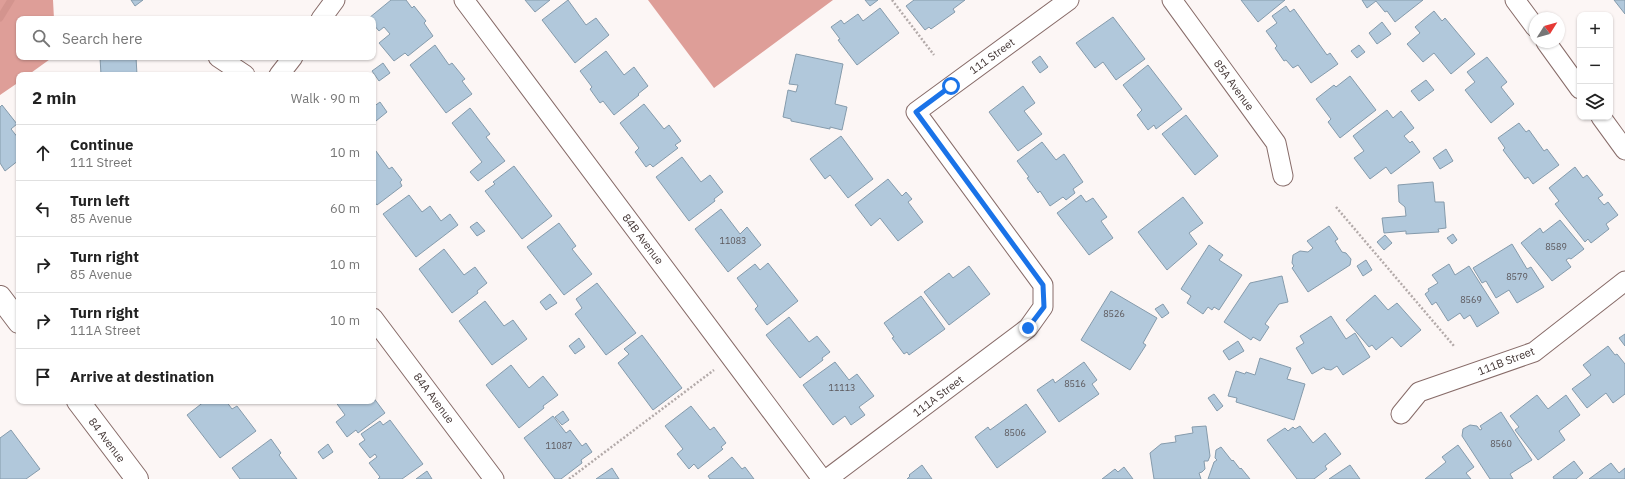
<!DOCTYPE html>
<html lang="en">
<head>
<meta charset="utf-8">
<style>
	body { margin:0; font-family:"IBM Plex Sans",sans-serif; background:#f6f6f6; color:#222 }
	.controls { position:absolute; right:12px; top:12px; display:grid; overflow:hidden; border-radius:8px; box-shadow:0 1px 3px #0004 }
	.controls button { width:36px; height:36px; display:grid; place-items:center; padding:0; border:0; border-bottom:1px solid #e0e0e0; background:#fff; color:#222; font:20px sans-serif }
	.compass { position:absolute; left:1529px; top:12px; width:36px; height:36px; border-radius:50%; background:#fff; box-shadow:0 1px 3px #0004; rotate:53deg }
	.stop { position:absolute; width:12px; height:12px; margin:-9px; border:3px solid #1a73e8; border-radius:50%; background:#fff }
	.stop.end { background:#1a73e8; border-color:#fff; box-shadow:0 1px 4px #0008 }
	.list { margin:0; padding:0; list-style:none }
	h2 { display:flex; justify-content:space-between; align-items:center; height:52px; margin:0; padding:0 16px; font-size:17px }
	h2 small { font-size:13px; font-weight:400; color:#767676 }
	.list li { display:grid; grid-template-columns:26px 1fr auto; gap:12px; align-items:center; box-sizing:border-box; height:56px; padding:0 16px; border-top:1px solid #e0e0e0 }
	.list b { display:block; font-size:15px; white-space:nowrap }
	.list p { margin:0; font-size:13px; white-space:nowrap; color:#767676 }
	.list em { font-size:13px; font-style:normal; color:#767676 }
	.icon { flex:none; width:22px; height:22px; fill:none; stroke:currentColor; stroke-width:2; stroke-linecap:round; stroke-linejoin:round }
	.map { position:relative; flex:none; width:1625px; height:479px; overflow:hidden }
	.search { position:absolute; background:#fff; box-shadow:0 1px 3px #0004; left:16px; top:16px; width:360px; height:44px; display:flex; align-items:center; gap:10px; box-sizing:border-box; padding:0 14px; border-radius:8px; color:#767676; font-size:15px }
	.panel { position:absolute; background:#fff; box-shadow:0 1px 3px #0004; left:16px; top:72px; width:360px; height:332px; border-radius:8px }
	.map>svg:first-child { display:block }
</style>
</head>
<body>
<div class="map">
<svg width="1625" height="479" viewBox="0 0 1625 479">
	<rect width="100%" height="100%" fill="#fcf6f5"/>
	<!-- forest -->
	<path fill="#de9e98" d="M0 0H53L54 19H19V57H53L28 75H19V82L0 95Z
		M648 0H833L714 88Z"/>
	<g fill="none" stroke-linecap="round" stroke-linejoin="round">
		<!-- stream -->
		<path stroke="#d3948e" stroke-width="7" d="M0 18 11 0"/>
	</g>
	<!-- building -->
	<path fill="#b1c8db" stroke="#859bac" d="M131 0H143L135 6Z
		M391 0H406L412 8 414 6 426 21 424 23 433 36 408 56 405 53 394 61 379 43 390 34 384 27 379 31 373 24V19L369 18Z
		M525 0H550L535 12Z
		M568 0 586 25 596 18 609 35 575 63 542 20Z
		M865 0H878L870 6Z
		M914 0H965L953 9 955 12 931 29 929 27 925 30 906 6Z
		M1241 0H1285L1258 22Z
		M1362 0H1423L1395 22 1387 11 1385 12 1376 1 1367 8Z
		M1614 0H1625V14Z
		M1286 6 1290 12 1294 9 1327 55 1330 53 1338 64 1311 83 1298 65 1293 68 1286 60 1284 61 1275 48 1277 46 1266 31 1277 23 1272 16Z
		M880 8 899 33 857 65 838 40 840 39 831 27 841 20 844 24 858 14 863 21Z
		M1434 11 1442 21 1445 18 1475 54 1451 74 1434 53 1423 62 1407 44 1420 33 1415 27Z
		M1113 17 1145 59 1116 80 1103 62 1095 68 1076 43Z
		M1382 22 1391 34 1377 44 1369 33Z
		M435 45 449 65 452 63 465 79 462 81 472 94 446 113 410 65Z
		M1359 45 1365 52 1357 58 1351 51Z
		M606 51 624 75 634 67 648 86 638 94 639 95 614 115 603 101 600 103 590 89 592 87 580 71Z
		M796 54 843 64 835 104 847 107 842 130 830 127V129L791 121V119L783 117 788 90 796 92 798 85 789 84Z
		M1040 56 1048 67 1040 73 1032 62Z
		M100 57H136L137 75H101Z
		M1487 57 1507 82 1501 87 1514 104 1491 123 1465 90 1475 82 1467 72Z
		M383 63 390 73 379 81 372 71Z
		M1148 65 1182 109 1156 129 1154 125 1148 130 1137 115 1142 110 1123 85Z
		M1350 76 1376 110 1340 138 1328 122 1331 119 1316 99 1334 85 1336 87Z
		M1426 80 1434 90 1419 101 1411 91Z
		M1023 86 1035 103 1024 111 1042 134 1018 151 989 112Z
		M380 102 387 112 376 121 373 117V107Z
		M644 104 664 129 669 125 681 141 675 145 678 148 653 167 650 164 646 167 635 152 639 148 620 123Z
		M2 105 17 124 11 129 19 139V160L5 171 0 163V107Z
		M470 108 490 134 486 137 505 161 478 181 470 172 482 162 452 123Z
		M1387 110 1393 118 1401 111 1414 128 1404 136 1410 143 1412 141 1420 152 1391 174 1386 167 1370 179 1354 158 1364 151 1353 136Z
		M1186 115 1218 156 1195 175 1162 134Z
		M1519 123 1526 132 1529 130 1544 151 1547 149 1559 165 1533 184 1528 177 1525 179 1503 150 1505 148 1498 138Z
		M841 136 873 179 848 198 830 175 825 179 810 159Z
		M1042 142 1056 160 1064 154 1083 182 1073 189 1075 193 1066 200 1063 197 1050 206 1040 191 1038 193 1027 178 1029 177 1017 161Z
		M373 147 389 169 392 167 402 180 400 182 402 186 377 205 373 200Z
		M1446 149 1453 161 1440 169 1433 158Z
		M682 157 701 182 710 175 723 192 714 199 715 201 689 221 656 177Z
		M514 166 552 216 522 239 485 191 495 184 493 182Z
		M1575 167 1583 178 1587 175 1603 195 1598 198 1604 205 1608 202 1618 215 1606 224 1609 229 1591 243 1588 239 1585 242 1555 204 1559 201 1549 188Z
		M888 179 902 196 906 192 912 199 908 202 923 222 898 241 880 218 871 226 855 205Z
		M1433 182 1435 202H1444L1446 228 1438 229 1439 232 1406 234V231L1384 233 1382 218 1406 216 1405 207 1399 202 1398 185Z
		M409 195 422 212 430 206 441 221 450 214 458 225 416 257 383 214Z
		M1081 195 1086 202 1093 198 1107 217 1101 221 1113 238 1089 255 1057 213Z
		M1183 197 1203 223 1189 233 1197 244 1167 270 1138 232Z
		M721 209 740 234 747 227 761 245 728 272 695 229Z
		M1560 220 1584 249 1571 259 1569 258 1566 260 1571 267 1552 281 1521 243 1540 228 1543 233Z
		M477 222 485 231 477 236 470 227Z
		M559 223 576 246 572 249 592 274 564 295 527 247Z
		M1329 226 1338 239 1335 241 1342 252 1346 253 1351 259 1350 265 1308 292 1292 268 1294 266 1292 263 1293 255 1300 251 1308 252 1313 248 1307 241Z
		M1453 234 1457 240 1452 244 1447 238Z
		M1385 235 1392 243 1384 250 1377 242Z
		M1512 244 1527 269 1531 267 1544 287 1517 303 1509 290 1496 298 1486 281 1482 283 1473 268Z
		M1209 245 1223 255 1219 260 1242 275 1219 310 1214 307 1212 310 1208 307 1203 314 1187 303 1191 296 1181 289Z
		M444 249 464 275 475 267 487 283 477 291 478 293 452 313 419 269Z
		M1366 260 1372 270 1363 276 1357 266Z
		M768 263 798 301 767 325 755 309 758 306 737 278 755 264 760 270Z
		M1449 264 1455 275 1469 266 1499 313 1477 327 1470 315 1464 319 1460 313 1448 321 1436 302 1432 305 1425 294 1429 291 1428 289 1438 283 1432 275Z
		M969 266 990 294 949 325 924 292 949 273 953 278Z
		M1282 276 1288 302 1279 304 1265 324 1269 327 1260 341 1253 337 1251 340 1224 322 1250 283Z
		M597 283 636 333 606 355 575 314 582 308 576 299Z
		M1111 291 1157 318 1143 343 1146 345 1130 370 1081 340Z
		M550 294 557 303 546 310 540 302Z
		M1375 295 1388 310 1397 303 1421 330 1401 347 1392 337 1376 350 1372 345 1369 347 1346 320Z
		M921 296 945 329 909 355 907 352 904 354 892 338 894 337 884 323Z
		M485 301 504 326 513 320 527 339 492 365 459 321Z
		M1163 304 1169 313 1162 318 1155 309Z
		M1331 316 1346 339 1355 333 1370 357 1343 375 1337 366 1331 370 1325 369 1324 367 1312 374 1296 348 1304 343 1300 336Z
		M789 317 809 342 817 336 830 352 822 358 823 360 800 378 766 335Z
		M1625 334V346L1619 338Z
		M642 335 682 388 653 410 618 363 629 354 624 349Z
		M579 338 585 347 575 354 569 346Z
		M1238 341 1244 351 1229 360 1223 351Z
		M1608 346 1615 355 1617 354 1625 364V394L1613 403 1606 393 1587 408 1572 389 1591 375 1583 365Z
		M1260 358 1291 368 1287 379 1305 384 1294 420 1236 402 1237 398 1228 396 1236 371 1245 374 1246 372 1255 375Z
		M835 362 849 380 857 374 874 396 859 407 865 415 851 425 845 416 833 425 803 385Z
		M1084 362 1097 380 1092 384 1099 394 1059 422 1037 390 1053 379 1055 383Z
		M511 365 529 388 543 376 558 395 543 406 544 408 519 428 486 385Z
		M1214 394 1223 406 1217 411 1208 398Z
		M1537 395 1548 409 1566 395 1580 415 1559 431 1565 440 1538 460 1515 430 1519 427 1510 416Z
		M373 397 385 413 358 433 356 430 347 437 336 422 345 415 335 401H373Z
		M205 401H226L232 409 237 406 256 431 220 458 187 415Z
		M1026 404 1046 432 997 468 975 437 988 427 990 430Z
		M691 406 710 430 714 427 726 443 721 447 723 449 698 469 694 464 689 469 677 454 683 449 665 426Z
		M563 411 569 420 562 425 555 417Z
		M1501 412 1532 460 1510 474 1513 479H1490L1462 436 1463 429 1470 425 1477 426 1480 430 1482 429 1480 426Z
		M553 416 566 433 570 430 582 446 586 443 592 452 581 460 582 463 561 479H555L524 438Z
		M390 420 423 464 402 479H378L380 477 369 463 377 457 375 454 370 458 359 444 365 440 361 434 380 421 383 425Z
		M1206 426 1210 456 1208 461H1204L1205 469 1202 472 1199 473 1201 479H1154L1150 453 1161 444 1176 442 1175 436 1193 433 1192 427Z
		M1300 426 1313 443 1325 433 1341 454 1325 466 1327 469 1314 479H1297L1267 440 1285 428 1288 431 1293 427 1295 429Z
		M11 430 40 469 26 479H0V438Z
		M271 439 281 453 279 455 297 479H240L232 468Z
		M328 444 333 452 323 459 318 452Z
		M1458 445 1474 467 1466 473 1471 479H1425L1446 462 1442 457Z
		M1221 447 1232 461 1233 460 1240 469 1241 468 1250 479H1208L1214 462 1217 460 1215 458 1216 450Z
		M732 457 742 469 745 467 754 479H710L708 476Z
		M1574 461 1583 473 1576 479H1554L1553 477Z
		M1611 463 1619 473 1625 468V479H1589Z
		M922 465 932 479H907L910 476 909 475Z
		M1350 465 1360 479H1329Z
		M1124 467 1133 479H1102L1115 469 1118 472Z
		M612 468 619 479H596Z
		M427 471 432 479H416Z"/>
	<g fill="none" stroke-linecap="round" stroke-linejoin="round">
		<defs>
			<path id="minor" d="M464 0 822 479
				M1172 0 1276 143 1283 176
				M1515 0 1535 27
				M321 19 335 0
				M1546 42 1580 89
				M218 57 245 75
				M279 75 293 57
				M1601 117 1625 150
				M373 318 494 479
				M1401 414 1419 392 1534 352 1625 281
				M827 479 1028 328 1043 307V285L916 112 1069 0"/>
			<path id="tertiary" d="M0 297 19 322
				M78 401 137 479"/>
		</defs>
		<!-- minor casing -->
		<use href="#minor" stroke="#876b68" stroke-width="21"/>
		<!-- tertiary casing -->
		<use href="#tertiary" stroke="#876b68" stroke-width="24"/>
		<!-- path -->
		<path stroke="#b3aaa9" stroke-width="2.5" stroke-dasharray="2 2" stroke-linecap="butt" d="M892 0 934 55
			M1336 207 1454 346
			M569 479 714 370"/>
		<!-- minor -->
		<use href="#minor" stroke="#fff" stroke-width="19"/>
		<!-- tertiary -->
		<use href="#tertiary" stroke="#fff" stroke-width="22"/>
	</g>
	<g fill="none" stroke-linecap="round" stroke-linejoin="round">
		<!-- route -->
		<path stroke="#1a73e8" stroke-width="5" d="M951 86 916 112 1043 285 1044 307 1028 328"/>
	</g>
	<g text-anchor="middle" stroke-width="3.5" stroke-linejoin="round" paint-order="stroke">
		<!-- number labels -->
		<g font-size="9" fill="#5c585c">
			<text x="733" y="244">11083</text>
			<text x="1556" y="250">8589</text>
			<text x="1517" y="280">8579</text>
			<text x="1471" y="303">8569</text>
			<text x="1114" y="317">8526</text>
			<text x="1075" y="387">8516</text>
			<text x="842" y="391">11113</text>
			<text x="1015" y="436">8506</text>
			<text x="1501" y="447">8560</text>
			<text x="559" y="449">11087</text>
		</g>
		<!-- street labels -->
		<g font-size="11" fill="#403332" stroke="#fff">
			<text transform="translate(992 56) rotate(-36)" y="4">111 Street</text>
			<text transform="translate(1234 85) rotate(54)" y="4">85A Avenue</text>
			<text transform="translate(643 239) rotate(53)" y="4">84B Avenue</text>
			<text transform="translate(1506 361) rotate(-21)" y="4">111B Street</text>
			<text transform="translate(938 396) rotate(-37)" y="4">111A Street</text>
			<text transform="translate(434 398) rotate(53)" y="4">84A Avenue</text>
			<text transform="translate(107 440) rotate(53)" y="4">84 Avenue</text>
		</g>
	</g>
</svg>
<div class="controls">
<button>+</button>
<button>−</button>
<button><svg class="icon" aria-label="layers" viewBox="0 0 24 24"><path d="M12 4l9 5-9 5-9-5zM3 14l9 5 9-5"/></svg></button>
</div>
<svg class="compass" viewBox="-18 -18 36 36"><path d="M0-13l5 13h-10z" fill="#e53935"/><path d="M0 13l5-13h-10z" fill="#767676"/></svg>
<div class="stop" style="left:951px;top:86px"></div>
<div class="stop end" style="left:1028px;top:328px"></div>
<div class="search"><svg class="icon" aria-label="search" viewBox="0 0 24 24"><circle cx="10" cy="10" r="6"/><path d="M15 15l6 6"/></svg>Search here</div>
<section class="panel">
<h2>2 min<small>Walk · 90 m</small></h2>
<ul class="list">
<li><svg class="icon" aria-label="ahead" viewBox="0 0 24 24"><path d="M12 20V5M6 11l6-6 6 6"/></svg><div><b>Continue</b><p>111 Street</p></div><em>10 m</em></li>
<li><svg class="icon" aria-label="left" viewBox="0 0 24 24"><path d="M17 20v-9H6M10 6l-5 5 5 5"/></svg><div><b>Turn left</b><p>85 Avenue</p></div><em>60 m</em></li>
<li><svg class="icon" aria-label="right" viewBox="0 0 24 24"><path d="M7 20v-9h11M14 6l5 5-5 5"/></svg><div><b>Turn right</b><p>85 Avenue</p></div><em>10 m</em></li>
<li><svg class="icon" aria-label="right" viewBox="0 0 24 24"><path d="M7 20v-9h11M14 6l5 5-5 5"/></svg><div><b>Turn right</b><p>111A Street</p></div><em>10 m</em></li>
<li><svg class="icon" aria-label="arrive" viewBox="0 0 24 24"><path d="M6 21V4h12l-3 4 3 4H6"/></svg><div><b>Arrive at destination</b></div></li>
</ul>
</section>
</div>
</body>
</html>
